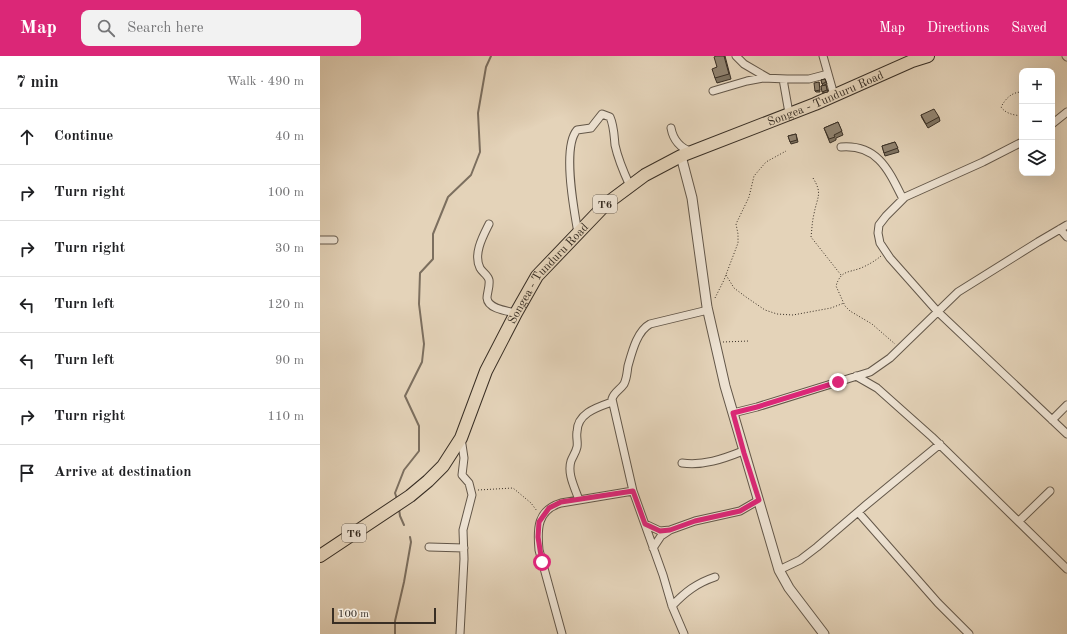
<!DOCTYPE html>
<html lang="en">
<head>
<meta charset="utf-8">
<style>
	body { margin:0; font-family:"Old Standard TT",serif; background:#f2f2f2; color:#202124 }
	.controls { position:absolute; right:12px; top:12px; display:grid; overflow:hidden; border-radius:8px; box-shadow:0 4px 16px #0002 }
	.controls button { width:36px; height:36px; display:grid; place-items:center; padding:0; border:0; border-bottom:1px solid #e0e0e0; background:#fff; color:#202124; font:20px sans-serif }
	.scale { position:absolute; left:12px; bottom:10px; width:104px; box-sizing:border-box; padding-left:4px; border:2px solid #382e24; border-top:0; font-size:11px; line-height:14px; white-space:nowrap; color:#382e24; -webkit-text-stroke:3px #ede2d2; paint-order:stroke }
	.stop { position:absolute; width:12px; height:12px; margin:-9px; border:3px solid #db2777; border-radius:50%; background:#fff }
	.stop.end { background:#db2777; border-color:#fff; box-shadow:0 1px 4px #0008 }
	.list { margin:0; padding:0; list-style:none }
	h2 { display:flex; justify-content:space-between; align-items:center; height:52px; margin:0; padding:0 16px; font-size:17px }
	h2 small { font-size:13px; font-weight:400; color:#757577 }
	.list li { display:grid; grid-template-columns:26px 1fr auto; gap:12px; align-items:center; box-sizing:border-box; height:56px; padding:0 16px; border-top:1px solid #e0e0e0 }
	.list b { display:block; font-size:15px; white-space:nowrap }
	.list em { font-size:13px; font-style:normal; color:#757577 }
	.icon { flex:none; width:22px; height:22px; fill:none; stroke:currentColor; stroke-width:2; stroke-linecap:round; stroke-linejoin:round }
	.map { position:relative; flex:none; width:747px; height:578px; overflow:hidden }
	header { display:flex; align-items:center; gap:24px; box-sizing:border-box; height:56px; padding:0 20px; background:#db2777; color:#fff }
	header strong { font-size:19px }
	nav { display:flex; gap:22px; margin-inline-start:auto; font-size:14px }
	.search { width:280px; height:36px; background:#f2f2f2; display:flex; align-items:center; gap:10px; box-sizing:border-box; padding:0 14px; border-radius:8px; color:#757577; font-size:15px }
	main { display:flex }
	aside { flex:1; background:#fff }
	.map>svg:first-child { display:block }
</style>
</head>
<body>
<header>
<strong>Map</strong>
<div class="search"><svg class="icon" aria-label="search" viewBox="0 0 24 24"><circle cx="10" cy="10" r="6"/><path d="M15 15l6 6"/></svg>Search here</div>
<nav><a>Map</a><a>Directions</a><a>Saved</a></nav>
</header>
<main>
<aside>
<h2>7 min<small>Walk · 490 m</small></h2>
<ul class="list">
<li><svg class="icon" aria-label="ahead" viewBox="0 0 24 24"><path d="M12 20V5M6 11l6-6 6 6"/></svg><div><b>Continue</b></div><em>40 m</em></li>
<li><svg class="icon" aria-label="right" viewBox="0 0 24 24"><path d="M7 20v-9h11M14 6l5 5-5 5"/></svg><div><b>Turn right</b></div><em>100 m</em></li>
<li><svg class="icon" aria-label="right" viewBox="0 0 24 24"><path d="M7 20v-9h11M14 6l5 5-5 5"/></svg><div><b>Turn right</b></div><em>30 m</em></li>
<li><svg class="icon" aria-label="left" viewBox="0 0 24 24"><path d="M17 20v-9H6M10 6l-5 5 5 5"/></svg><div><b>Turn left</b></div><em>120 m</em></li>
<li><svg class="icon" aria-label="left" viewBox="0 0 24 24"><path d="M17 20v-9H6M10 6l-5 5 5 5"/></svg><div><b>Turn left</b></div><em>90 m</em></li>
<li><svg class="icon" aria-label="right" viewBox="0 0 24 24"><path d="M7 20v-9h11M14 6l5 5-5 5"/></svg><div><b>Turn right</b></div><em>110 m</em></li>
<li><svg class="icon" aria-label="arrive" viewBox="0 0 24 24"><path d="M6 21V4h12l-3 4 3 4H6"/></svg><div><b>Arrive at destination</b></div></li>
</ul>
</aside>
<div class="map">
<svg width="747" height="578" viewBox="0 0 747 578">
	<rect width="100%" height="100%" fill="#e4d3b9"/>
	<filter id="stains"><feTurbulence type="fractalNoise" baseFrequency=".005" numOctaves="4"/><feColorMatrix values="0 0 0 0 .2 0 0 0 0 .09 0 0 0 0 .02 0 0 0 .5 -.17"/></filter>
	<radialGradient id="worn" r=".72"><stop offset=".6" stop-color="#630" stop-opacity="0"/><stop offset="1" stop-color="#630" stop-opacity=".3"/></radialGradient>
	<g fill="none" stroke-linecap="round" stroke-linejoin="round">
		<!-- stream -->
		<path stroke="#7c6f5f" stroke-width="2" d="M77 443 75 437 84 414 99 395V370L85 340 102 306 104 288 99 248 100 217 113 203V178L128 141 151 119 160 96 158 57 166 11 171 0
			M79 453 80 460 84 469
			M75 578V565L84 526 91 486 90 481"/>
		<defs>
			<path id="minor" d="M416 0 424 8 448 22
				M503 0 514 39
				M746 0 747 1
				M463 23 469 57
				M393 35 427 25 443 22 467 23H489L508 18
				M732 68 747 56
				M351 72C353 83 360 92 372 96
				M702 86 663 106 585 141 566 160 559 169 558 177 560 187 570 202 617 255 747 378
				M521 91C558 88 569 115 583 143
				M169 168C163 180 153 198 160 212 162 216 168 219 169 224 170 230 167 237 167 242 168 253 187 255 196 257
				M740 173 747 181
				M258 177C254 154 242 91 257 74L271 72 282 58 290 61C294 70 294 79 295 89 298 103 304 117 310 130
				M0 184H14
				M536 320 557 332 612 381 747 513
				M413 357 437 351 550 316 570 302 638 236 718 186 747 169
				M732 364 747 349
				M362 407C383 410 403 403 423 395
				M259 444C255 432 247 418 251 405 253 400 256 396 257 391 258 386 256 381 257 376 257 357 278 351 292 346
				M538 456 618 547 649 578
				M699 465 730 435
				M325 468 340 475 350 474
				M109 491 144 492
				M333 492 341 480 350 474 375 465 420 455 439 444
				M459 514 480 504 497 491 546 449 620 388
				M352 550C365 536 377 527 395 521
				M140 578 144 503 143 474 152 439 149 427 142 419 144 402 141 382
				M242 578 219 494C217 473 217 454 241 447L313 435
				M364 578 352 550 343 519 313 435 292 343C294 336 300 334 304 328 307 322 307 316 308 310 312 296 317 275 330 268L388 254"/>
			<path id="tertiary" d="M361 100 372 142 387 251 405 330 459 514 469 532 504 578"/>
			<g id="trunk">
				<path id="s1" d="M0 500 90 440 108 425 123 410 141 382 166 315 196 257 217 220 286 148 325 119 361 100 495 48 592 5 608 0"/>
			</g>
		</defs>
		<!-- minor casing -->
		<use href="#minor" stroke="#635749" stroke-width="9"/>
		<!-- tertiary casing -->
		<use href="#tertiary" stroke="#635749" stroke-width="11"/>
		<!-- trunk casing -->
		<use href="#trunk" stroke="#382e24" stroke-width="14"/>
		<!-- path -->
		<path stroke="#382e24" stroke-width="1" stroke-dasharray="1 2" stroke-linecap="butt" d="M702 36C692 36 686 42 681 51 686 58 694 59 702 60
			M493 122C503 138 497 141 494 158 492 166 492 173 491 181L521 219
			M561 200C555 205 548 209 541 212 528 217 521 214 516 230L525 250 530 255 552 268 575 288
			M406 219 414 232 426 241 445 254 457 258 473 259 511 252 524 247
			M395 242 404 224 418 187V178L416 168 429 141 434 120 446 106 466 95
			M403 286 429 285
			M158 434 193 432 211 447 217 455"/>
		<!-- minor -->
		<use href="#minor" stroke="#ede2d2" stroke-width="7"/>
		<!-- tertiary -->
		<use href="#tertiary" stroke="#ede2d2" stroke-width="9"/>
		<!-- trunk -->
		<use href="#trunk" stroke="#e4d3b9" stroke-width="12"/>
	</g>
	<!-- wall -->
	<path fill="#7d7261" stroke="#382e24" d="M405 0 411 23 397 27 395 22 397 11Z
		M505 23 507 28 503 30 501 24Z
		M499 26 500 36H496L495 35Z
		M506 29 508 36 503 37 501 30Z
		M601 59 619 61 620 65 608 72 602 62Z
		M518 66 523 79 516 82V84L510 87 504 72Z
		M476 78 478 86 471 88 468 80Z
		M575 86 579 96 565 100 562 90Z"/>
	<!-- building -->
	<path fill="#918471" stroke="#382e24" d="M396 0H404L409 18 395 22 392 13 397 11 394 1Z
		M505 23 506 26 502 28 501 24Z
		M499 26 500 34 495 35 494 27Z
		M506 29 507 34 502 36 501 30Z
		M614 53 619 61 606 68 601 59Z
		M518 66 522 75 514 79 515 81 509 83 504 72Z
		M476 78 477 84 470 86 468 80Z
		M575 86 578 92 564 97 562 90Z"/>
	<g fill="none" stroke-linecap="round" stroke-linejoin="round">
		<!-- route -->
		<path stroke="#db2777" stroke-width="5" d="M222 506 218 481 219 466 229 452 241 446 313 435 325 468 340 475 350 474 375 465 420 455 439 444 424 397 413 357 437 351 518 326"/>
	</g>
	<g text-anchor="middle" stroke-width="3" stroke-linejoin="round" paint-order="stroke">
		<!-- shield labels -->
		<g fill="#ede2d2" stroke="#6e6458" stroke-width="1">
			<rect x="273" y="139" width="24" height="18" rx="3"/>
			<rect x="22" y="468" width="24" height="18" rx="3"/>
		</g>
		<g font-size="11" font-weight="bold" fill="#382e24">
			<text x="285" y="152">T6</text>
			<text x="34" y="481">T6</text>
		</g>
		<!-- street labels -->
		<g font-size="12" fill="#382e24" stroke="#ede2d2">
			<text dy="4" stroke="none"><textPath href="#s1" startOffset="710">Songea - Tunduru Road</textPath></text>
			<text dy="4" stroke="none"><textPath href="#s1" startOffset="374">Songea - Tunduru Road</textPath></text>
		</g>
	</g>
	<rect width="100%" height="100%" filter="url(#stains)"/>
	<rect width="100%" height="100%" fill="url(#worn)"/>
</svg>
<div class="controls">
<button>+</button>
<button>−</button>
<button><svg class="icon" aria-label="layers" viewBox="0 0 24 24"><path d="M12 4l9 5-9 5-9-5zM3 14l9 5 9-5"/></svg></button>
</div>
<div class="scale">100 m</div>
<div class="stop" style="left:222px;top:506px"></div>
<div class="stop end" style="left:518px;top:326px"></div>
</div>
</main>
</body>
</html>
